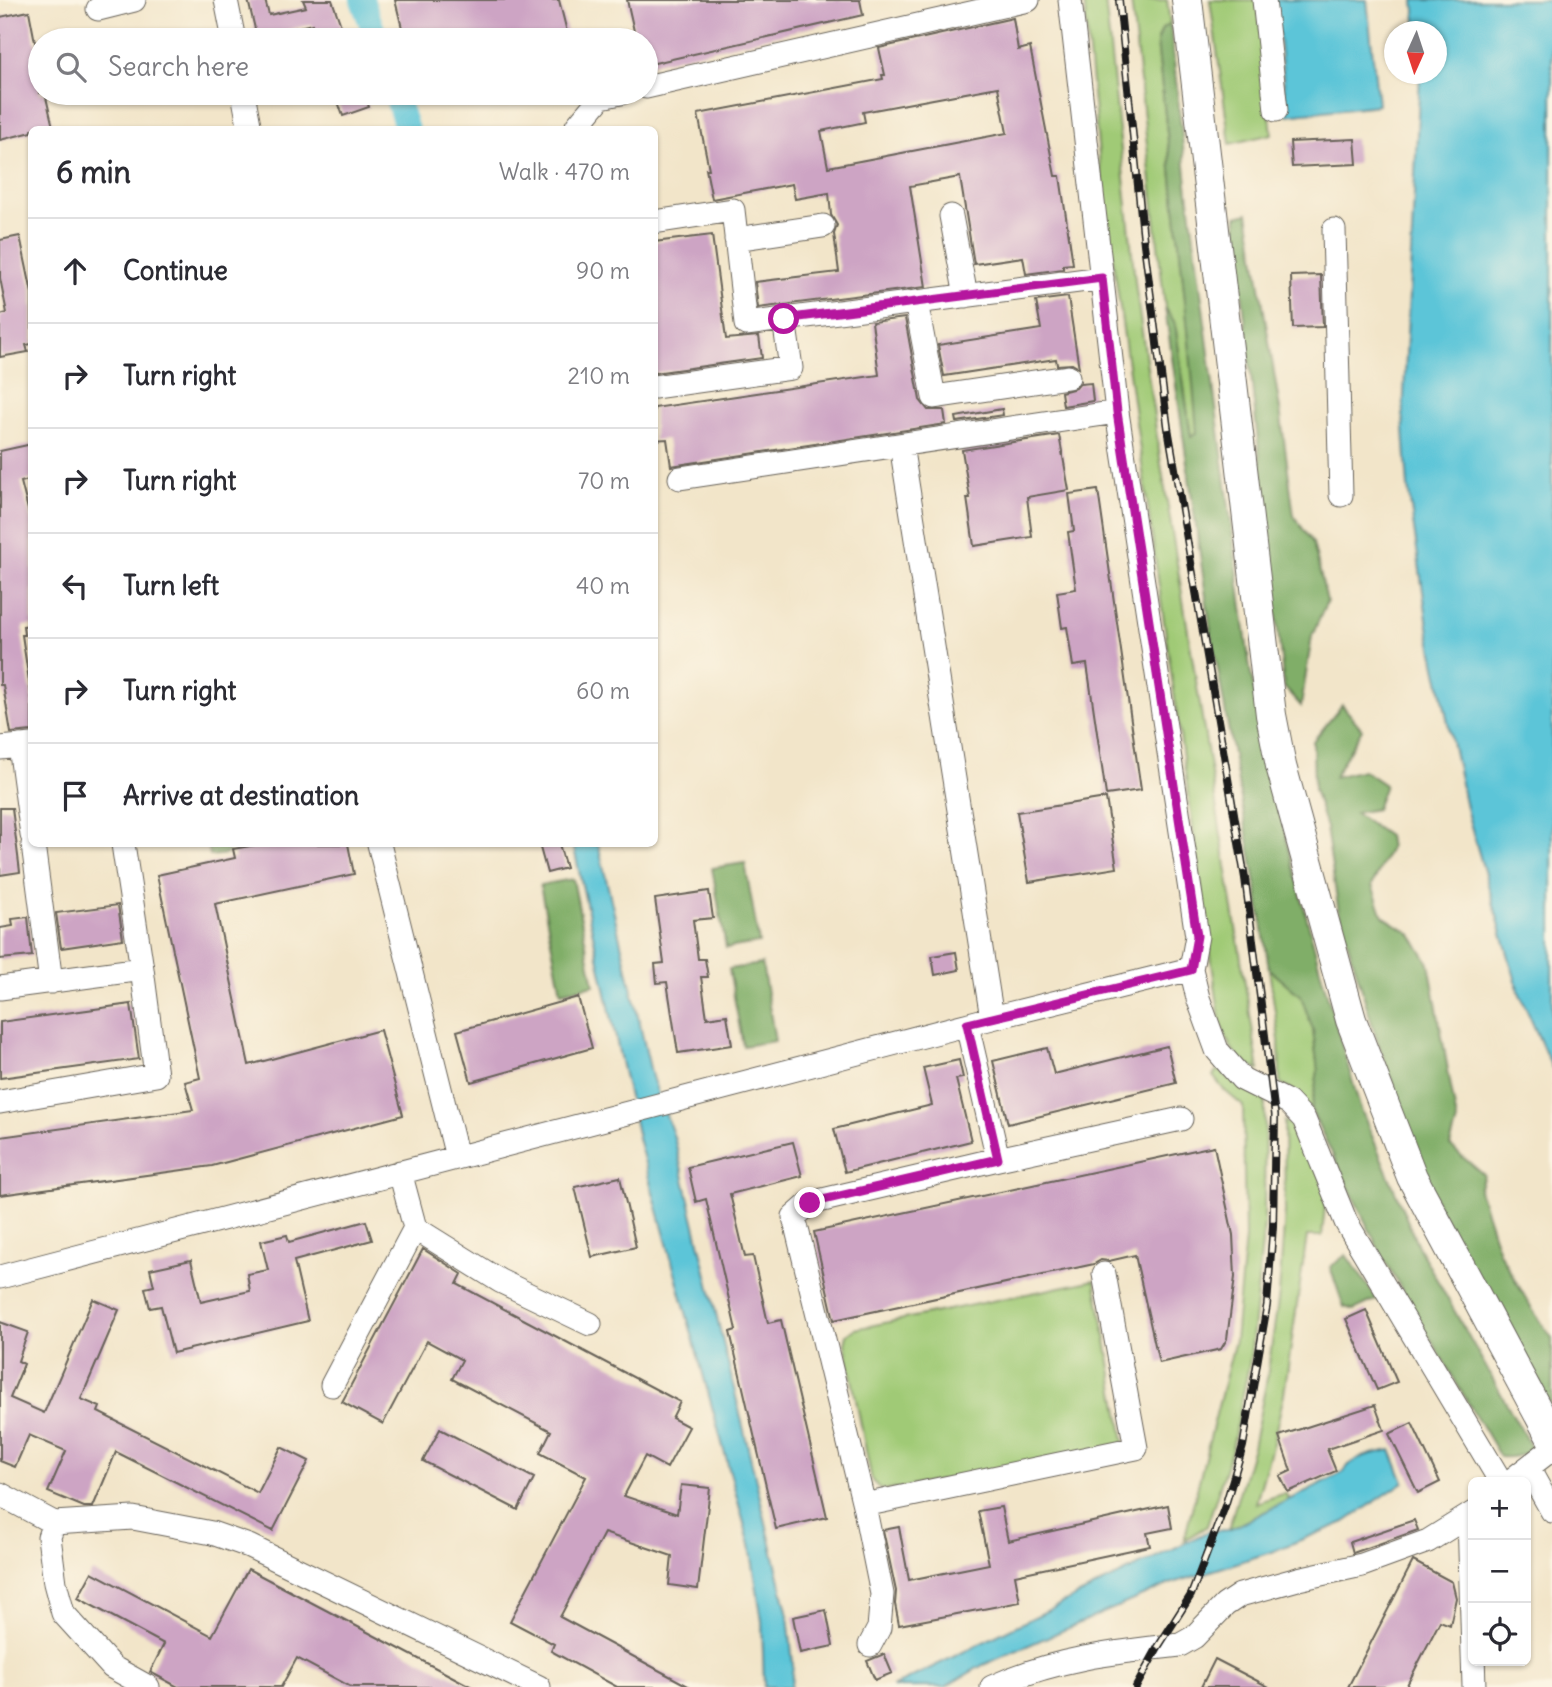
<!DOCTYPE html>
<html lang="en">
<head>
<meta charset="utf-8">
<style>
	body { margin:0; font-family:Delius,sans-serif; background:#f2f2f3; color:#2b2b33 }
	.controls { position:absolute; right:21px; bottom:21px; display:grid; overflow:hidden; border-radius:10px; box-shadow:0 2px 5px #0004 }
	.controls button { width:63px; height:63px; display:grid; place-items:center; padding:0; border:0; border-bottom:2px solid #e1e1e2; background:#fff; color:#2b2b33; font:35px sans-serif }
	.compass { position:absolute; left:1384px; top:21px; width:63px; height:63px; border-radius:50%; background:#fff; box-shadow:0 2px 5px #0004; rotate:183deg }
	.stop { position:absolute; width:21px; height:21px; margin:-16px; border:5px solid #b5179e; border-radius:50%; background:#fff }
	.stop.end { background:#b5179e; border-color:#fff; box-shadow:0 2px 7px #0008 }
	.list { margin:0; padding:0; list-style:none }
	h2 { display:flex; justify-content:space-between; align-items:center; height:91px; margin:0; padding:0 28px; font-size:30px }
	h2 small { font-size:23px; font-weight:400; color:#7c7c81 }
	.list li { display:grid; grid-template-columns:46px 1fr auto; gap:21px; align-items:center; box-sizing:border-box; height:105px; padding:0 28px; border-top:2px solid #e1e1e2 }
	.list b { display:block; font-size:26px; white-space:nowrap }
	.list em { font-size:23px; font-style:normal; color:#7c7c81 }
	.icon { flex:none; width:38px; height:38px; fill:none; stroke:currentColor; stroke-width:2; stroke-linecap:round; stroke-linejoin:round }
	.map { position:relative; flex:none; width:1552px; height:1687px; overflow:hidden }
	.search { position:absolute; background:#fff; box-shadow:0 2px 5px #0004; left:28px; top:28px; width:630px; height:77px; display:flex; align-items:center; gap:18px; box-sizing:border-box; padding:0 24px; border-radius:38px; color:#7c7c81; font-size:26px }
	.panel { position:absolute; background:#fff; box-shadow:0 2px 5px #0004; left:28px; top:126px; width:630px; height:721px; border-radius:10px }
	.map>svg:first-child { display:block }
</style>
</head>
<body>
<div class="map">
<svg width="1552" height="1687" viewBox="0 0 1552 1687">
	<rect width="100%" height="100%" fill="#fcf5e5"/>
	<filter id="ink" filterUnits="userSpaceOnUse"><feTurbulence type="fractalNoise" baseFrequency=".0143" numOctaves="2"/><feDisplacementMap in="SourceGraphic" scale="14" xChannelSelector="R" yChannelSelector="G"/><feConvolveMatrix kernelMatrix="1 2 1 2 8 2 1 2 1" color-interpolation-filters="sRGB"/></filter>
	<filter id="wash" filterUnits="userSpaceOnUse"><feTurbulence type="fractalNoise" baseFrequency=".00686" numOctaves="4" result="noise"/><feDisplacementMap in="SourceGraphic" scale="28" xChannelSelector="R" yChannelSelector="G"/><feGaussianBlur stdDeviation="1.57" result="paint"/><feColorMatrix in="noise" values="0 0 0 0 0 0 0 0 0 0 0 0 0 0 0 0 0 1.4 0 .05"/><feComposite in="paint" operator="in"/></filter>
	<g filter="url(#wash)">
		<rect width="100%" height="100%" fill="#f2e5c9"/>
		<!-- green -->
		<path fill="#a0ca76" stroke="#5e7349" stroke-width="2" d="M1084 0H1105L1136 290 1160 458 1259 1070C1235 1062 1227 1043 1220 1020L1100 166Z
			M1131 0H1167L1170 23 1162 29 1157 42C1171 173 1187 303 1198 434L1191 437 1175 323 1165 308Z
			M1210 0H1257L1272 134 1230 144Z
			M1269 969 1301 996 1313 1030 1318 1071 1311 1110 1298 1096 1280 1082 1279 1040Z
			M1218 1069 1236 1084 1265 1100 1264 1224 1250 1360 1232 1448 1207 1526 1184 1540 1235 1340 1245 1238 1243 1106 1224 1090 1213 1076Z
			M1284 1121C1299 1126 1325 1175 1326 1191 1326 1205 1323 1221 1322 1236H1307L1284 1394 1273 1443 1256 1503 1285 1493 1289 1500 1228 1530 1253 1447 1267 1378 1279 1294 1285 1212Z
			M1095 1280 1125 1446 889 1490 880 1489 872 1481 845 1344 847 1335 855 1329Z"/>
		<!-- forest -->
		<path fill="#80ae67" stroke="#4e6542" stroke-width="2" d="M1170 23 1187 184 1250 669 1273 787 1322 977 1360 1107 1418 1246 1532 1449C1521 1456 1513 1458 1500 1457L1382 1256 1311 1110 1318 1071 1313 1030 1301 996 1269 969 1256 884 1210 625 1165 308 1175 323 1191 437 1197 433C1187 302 1171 172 1157 42L1162 29Z
			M1248 213 1280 409 1294 516 1313 543 1327 601 1312 636 1301 706 1284 687 1237 243V216Z
			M1342 705 1362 729 1334 777 1363 770 1385 785 1376 809 1355 813 1388 836 1390 848 1372 885 1383 916 1410 933 1429 963 1457 1121 1450 1146 1484 1175 1479 1190 1499 1252 1532 1309 1552 1338V1405L1533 1386 1437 1204 1376 1037 1339 913 1326 828 1314 789 1313 741Z
			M208 844H231L227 854 210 856Z
			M745 863 759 943 726 948 712 868Z
			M573 879 594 985 561 992 540 885Z
			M762 964 775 1041 743 1046 729 969Z
			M1346 1255 1377 1299 1354 1310 1344 1307 1330 1267Z"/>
		<!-- water -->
		<path fill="#5cc5d8" stroke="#3c707a" stroke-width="2" d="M1275 0H1367L1378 105 1287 115Z
			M1414 0H1552V1068L1519 992 1467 812 1429 633 1408 487 1403 415 1420 74H1436V32L1417 31Z
			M573 844H598L652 1077 674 1137 788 1615 793 1664 791 1687H764L762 1621 750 1545 638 1138Z
			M1391 1450 1404 1482 1345 1522 1271 1552 1170 1584 983 1665 945 1687H892L1209 1531 1229 1530 1344 1472C1351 1456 1376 1453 1391 1450Z"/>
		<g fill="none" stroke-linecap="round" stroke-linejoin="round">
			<!-- canal -->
			<path stroke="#5cc5d8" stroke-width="24" d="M362 0 377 40
				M395 93 407 130"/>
		</g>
		<g id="blocks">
			<!-- building -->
			<path fill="#cda4c4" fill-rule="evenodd" d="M248 0H265L269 15 306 7 303 0H332L346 40H317L312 24 257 37Z
				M395 0H559L569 40H405Z
				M627 0H860L863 15 646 65V40H636Z
				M29 11 40 68V93H45L53 127 32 130V132L0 140V17Z
				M1013 18 1018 50 1030 47 1055 176H1060L1073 264 1063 265V269L1026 274 1023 257 974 264 960 177 910 186 926 287 758 308 755 282 839 272 834 234 837 225 831 215 829 193 795 199 792 184 712 199 706 169H709L698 114 883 79 882 75H885L879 48ZM998 87 1007 133 828 167 821 131 865 122 863 112Z
				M335 93H364L369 107 343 116Z
				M1355 139 1357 164 1292 167 1290 142Z
				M712 235 726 339 759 336 762 358 654 373V242Z
				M20 236 32 293V344L26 345 28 352 0 357V315L7 313 0 278V240Z
				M1321 275 1323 327 1293 328 1291 276Z
				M1068 297 1079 368 1072 364 1057 365 1056 359 944 376 938 345 1041 329 1036 301Z
				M905 318 920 400 928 410H944L946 424 671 466 667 439 654 440V408L879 375 872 322Z
				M1081 382V384L1091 383 1093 401 1063 406 1061 392 1076 388Z
				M1002 409 1003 415 957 422 956 417Z
				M1059 435 1069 490 1027 497 1032 537 974 546 967 498H970L962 450Z
				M32 444V479L21 482 32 525V625L23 626 24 635H22L32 700V731L11 733 3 685H0V451Z
				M1098 490 1141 790 1106 795 1087 664 1073 666 1067 627 1062 628 1057 592 1076 589 1068 532 1074 531 1069 494Z
				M1106 798 1117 868 1029 882 1017 812Z
				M0 808H12L20 872 0 875Z
				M261 844H348L354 874 215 904 249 1065 380 1030 403 1115 212 1166 0 1195V1137L193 1110 185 1082 200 1078 157 875 235 858 233 849Z
				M539 844H559L566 868 547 873Z
				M709 891 713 918 693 920 698 959H705L708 977H701L707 1018 727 1015 732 1045 678 1053 667 982 657 983 655 964 664 963 655 899Z
				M118 905 123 939 61 948 56 913Z
				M28 917 32 956 0 959V928L13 926 12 919Z
				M956 952 959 970 935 975 932 956Z
				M578 997 592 1048 471 1082 457 1031Z
				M131 1004 139 1059 0 1078V1022Z
				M1167 1046 1176 1083 1008 1124 993 1061 1047 1048 1054 1074Z
				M959 1060 963 1078 956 1079 971 1141 845 1172 834 1129 932 1105 923 1068Z
				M793 1142 802 1176 730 1194 745 1257 753 1256 768 1323 781 1320 827 1517 776 1529 730 1332 736 1330 706 1199 696 1202 688 1167Z
				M1214 1146 1233 1235 1235 1277 1227 1339 1221 1349 1159 1363 1135 1255 1109 1261 1101 1260 1094 1264 834 1320 814 1232Z
				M620 1177 636 1247 592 1257 575 1187Z
				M366 1221 372 1240 294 1261 308 1321 173 1353 161 1306 150 1308 145 1288 154 1286 150 1269 191 1260 201 1302 250 1291 247 1274 268 1270 261 1241 287 1235 289 1242Z
				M423 1249 462 1274 457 1284 680 1402 672 1418 689 1427 667 1468 645 1456 624 1496 677 1514 681 1485 710 1488 698 1589 669 1585 672 1556 604 1533 560 1617 690 1687H617L551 1651 554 1644 510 1621 586 1477 540 1453 551 1431 452 1379 462 1360 427 1341 383 1424 342 1402Z
				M93 1299 119 1310 81 1399 100 1407 98 1412 258 1493 281 1447 309 1461 273 1531 116 1452 93 1507H84L48 1492 66 1451 29 1435 15 1467 0 1461V1322L28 1332 18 1361 24 1364 10 1398 44 1413Z
				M1366 1310 1397 1382 1377 1390 1346 1319Z
				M1375 1405 1384 1430 1327 1449 1336 1471 1288 1492 1280 1476 1291 1471 1279 1436Z
				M1412 1423 1440 1482 1418 1493 1389 1434Z
				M440 1429 534 1478 518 1510 423 1461Z
				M1168 1505 1172 1528 1147 1533 1150 1546 1015 1575 1020 1602 899 1625 895 1604 896 1591 883 1530 899 1527 909 1580 989 1564 978 1511 1001 1507 1008 1541Z
				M1414 1520 1418 1530 1353 1553 1350 1542Z
				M1413 1561 1452 1582 1456 1598 1450 1625 1440 1621 1406 1687H1348Z
				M248 1569 301 1597 472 1687H351L297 1658 281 1687H178L150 1672 164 1644 78 1598 92 1572 212 1636Z
				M826 1610 833 1646 800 1653 793 1617Z
				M884 1654 892 1673 875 1680 867 1661Z
				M1215 1659 1269 1687H1201Z"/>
		</g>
	</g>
	<g filter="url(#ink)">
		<use href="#blocks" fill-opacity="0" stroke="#676259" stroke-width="2"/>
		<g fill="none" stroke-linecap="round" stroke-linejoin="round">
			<defs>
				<path id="minor" d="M226 0 234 40
					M1070 0 1117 412 1197 936 1191 969 1198 998 1217 1050 1242 1079 1288 1102 1304 1119 1346 1222 1501 1482
					M1264 0 1276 110
					M98 9 134 0
					M646 87 1028 0
					M243 93 250 130
					M578 130 577 126 601 97 621 93
					M951 216 966 296
					M654 222 733 210 746 324 1102 278
					M1334 230 1341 495
					M736 239 823 226
					M916 302 934 397 1068 377
					M654 387 791 368 784 319
					M901 445 992 1018
					M680 478 1117 412
					M20 746 32 835
					M0 748 32 745
					M33 844 51 982
					M379 844 457 1157
					M0 988 142 969 123 844
					M967 1025 998 1159
					M0 1102 156 1075 142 969
					M400 1172 415 1228 500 1281 590 1324
					M0 1277 992 1018 1191 969
					M332 1385 415 1228
					M1528 1468 1552 1511
					M1509 1482 1552 1449
					M0 1494 54 1523 133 1518 212 1533 249 1546 539 1687
					M864 1505 1136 1448 1104 1274
					M1469 1517 1474 1687
					M54 1523 49 1537 55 1583 63 1613 112 1667 148 1687
					M870 1645 879 1628 882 1594 864 1505 794 1217 810 1203 998 1159 1181 1119
					M992 1687C1053 1659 1113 1652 1180 1645L1194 1637 1225 1605 1240 1595 1298 1579 1362 1565 1428 1541 1473 1513"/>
				<path id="major" d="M1187 0 1271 715 1281 766 1351 1020 1412 1177 1552 1438"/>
			</defs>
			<!-- minor casing -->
			<use href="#minor" stroke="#676259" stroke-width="25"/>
			<!-- major casing -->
			<use href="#major" stroke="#676259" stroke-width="32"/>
			<!-- minor -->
			<use href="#minor" stroke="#fff" stroke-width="23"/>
			<!-- major -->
			<use href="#major" stroke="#fff" stroke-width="30"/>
			<defs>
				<path id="rail" d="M1119 0 1144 244 1168 428 1245 878 1275 1115 1273 1226 1267 1305 1243 1446 1225 1506 1191 1595 1158 1647 1136 1687"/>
			</defs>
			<!-- rail casing -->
			<use href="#rail" stroke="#1c1c1c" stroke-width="8"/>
			<!-- rail -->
			<use href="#rail" stroke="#fcf5e5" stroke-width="5" stroke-dasharray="16" stroke-linecap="butt"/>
		</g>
	</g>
	<g fill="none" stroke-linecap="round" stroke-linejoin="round" filter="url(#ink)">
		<!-- route -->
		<path stroke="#b5179e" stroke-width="9" d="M784 319 1102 278 1117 412 1197 936 1191 970 967 1024 998 1159 810 1203"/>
	</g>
</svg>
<div class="controls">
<button>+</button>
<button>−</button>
<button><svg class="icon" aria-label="locate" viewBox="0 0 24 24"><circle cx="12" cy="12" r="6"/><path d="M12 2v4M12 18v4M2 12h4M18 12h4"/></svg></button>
</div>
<svg class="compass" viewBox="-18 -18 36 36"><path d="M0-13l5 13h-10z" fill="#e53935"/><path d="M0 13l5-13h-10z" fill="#7c7c81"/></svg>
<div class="stop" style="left:784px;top:319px"></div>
<div class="stop end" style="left:810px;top:1203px"></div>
<div class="search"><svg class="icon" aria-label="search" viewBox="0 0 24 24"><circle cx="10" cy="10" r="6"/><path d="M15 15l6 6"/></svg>Search here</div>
<section class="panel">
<h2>6 min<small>Walk · 470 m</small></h2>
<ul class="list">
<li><svg class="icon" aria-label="ahead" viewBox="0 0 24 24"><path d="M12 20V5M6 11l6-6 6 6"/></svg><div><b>Continue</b></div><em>90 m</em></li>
<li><svg class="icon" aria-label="right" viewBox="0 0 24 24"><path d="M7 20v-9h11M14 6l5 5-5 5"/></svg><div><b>Turn right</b></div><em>210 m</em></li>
<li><svg class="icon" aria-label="right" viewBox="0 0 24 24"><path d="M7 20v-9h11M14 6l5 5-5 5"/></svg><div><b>Turn right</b></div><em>70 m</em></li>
<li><svg class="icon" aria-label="left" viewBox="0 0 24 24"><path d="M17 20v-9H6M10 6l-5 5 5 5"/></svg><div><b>Turn left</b></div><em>40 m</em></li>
<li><svg class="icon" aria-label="right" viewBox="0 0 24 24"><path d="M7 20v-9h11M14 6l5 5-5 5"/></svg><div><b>Turn right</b></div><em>60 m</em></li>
<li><svg class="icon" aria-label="arrive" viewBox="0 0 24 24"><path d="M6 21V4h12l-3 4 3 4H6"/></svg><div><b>Arrive at destination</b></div></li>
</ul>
</section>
</div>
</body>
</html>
